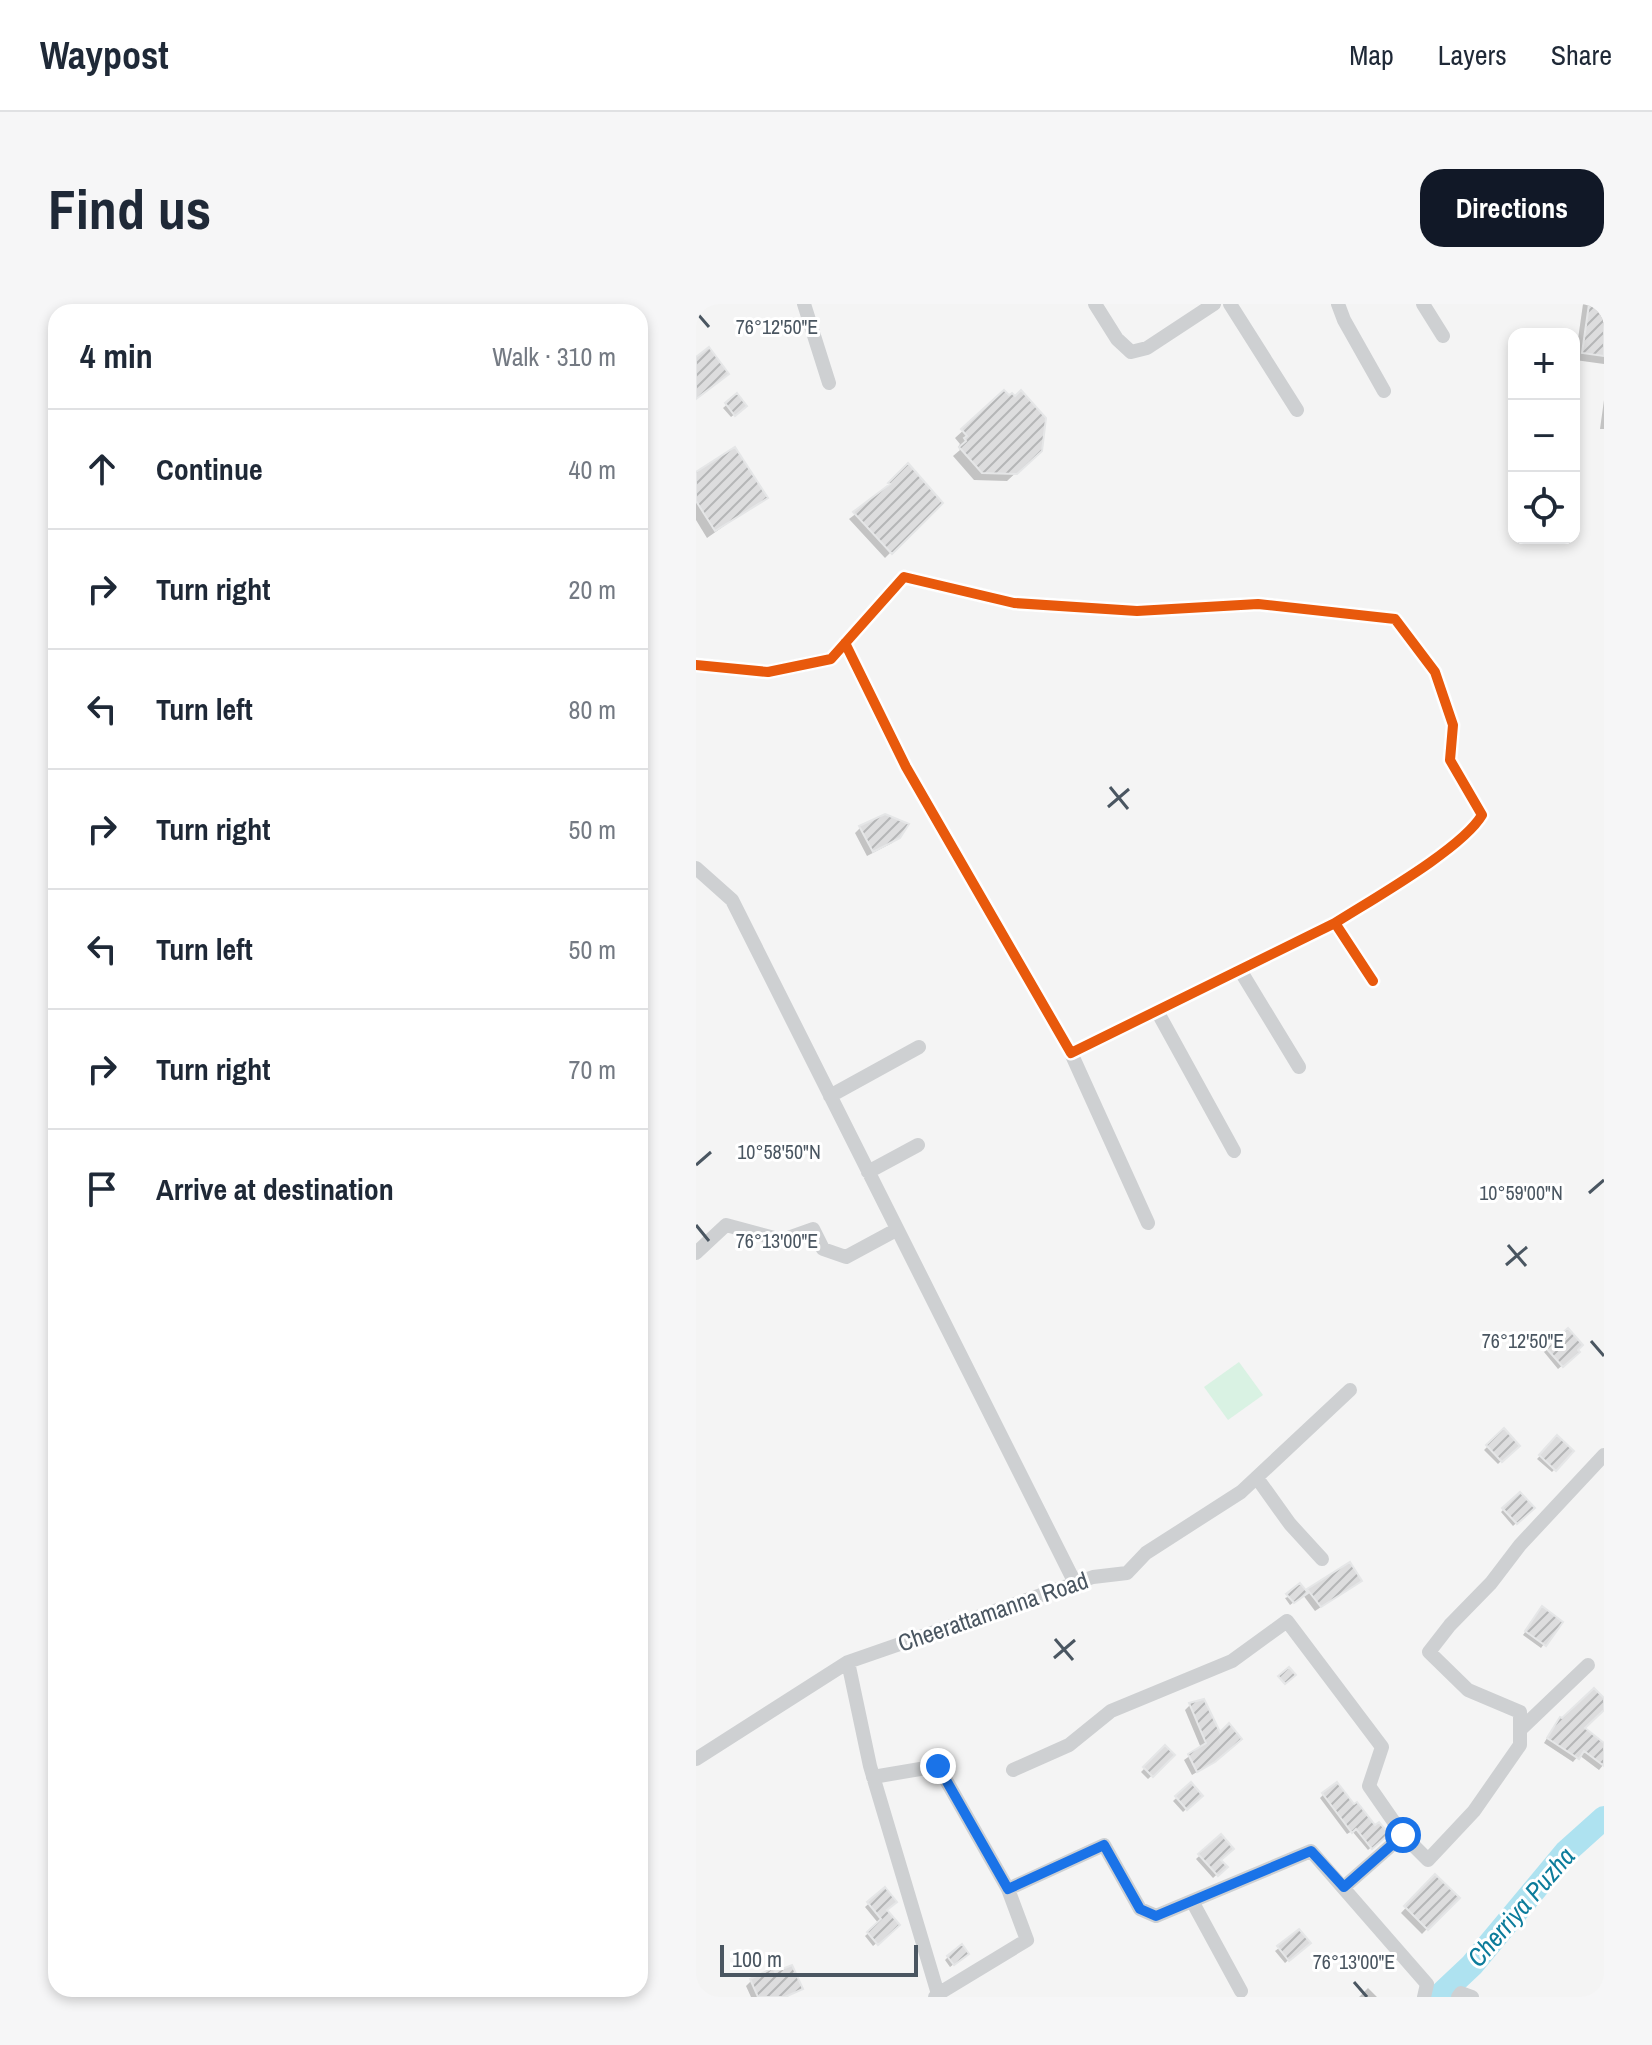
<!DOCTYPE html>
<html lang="en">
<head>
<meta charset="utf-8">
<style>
	body { margin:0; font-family:"Archivo Narrow",sans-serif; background:#f6f6f7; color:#1f2937 }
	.controls { position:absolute; right:24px; top:24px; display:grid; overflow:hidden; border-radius:16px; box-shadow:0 4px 12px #0003 }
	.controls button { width:72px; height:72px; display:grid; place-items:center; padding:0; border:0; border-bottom:2px solid #e0e1e3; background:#fff; color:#1f2937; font:40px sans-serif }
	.scale { position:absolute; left:24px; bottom:20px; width:198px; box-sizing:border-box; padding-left:8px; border:4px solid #4a5661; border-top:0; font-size:22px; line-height:28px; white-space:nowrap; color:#4a5661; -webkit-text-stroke:6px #fff; paint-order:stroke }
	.stop { position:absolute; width:24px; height:24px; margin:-18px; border:6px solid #1a73e8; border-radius:50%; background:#fff }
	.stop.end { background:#1a73e8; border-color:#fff; box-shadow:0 2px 8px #0008 }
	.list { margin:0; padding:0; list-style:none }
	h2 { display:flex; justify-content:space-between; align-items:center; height:104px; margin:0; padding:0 32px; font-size:34px }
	h2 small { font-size:26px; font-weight:400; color:#747a83 }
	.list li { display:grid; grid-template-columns:52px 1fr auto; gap:24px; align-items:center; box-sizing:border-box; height:120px; padding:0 32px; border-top:2px solid #e0e1e3 }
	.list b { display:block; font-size:30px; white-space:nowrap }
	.list em { font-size:26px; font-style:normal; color:#747a83 }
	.icon { flex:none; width:44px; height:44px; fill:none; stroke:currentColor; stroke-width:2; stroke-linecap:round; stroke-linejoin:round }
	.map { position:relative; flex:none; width:908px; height:1693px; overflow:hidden; border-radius:24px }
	header { display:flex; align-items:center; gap:48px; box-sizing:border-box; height:112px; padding:0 40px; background:#fff; border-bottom:2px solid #e0e1e3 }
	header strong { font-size:38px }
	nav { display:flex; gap:44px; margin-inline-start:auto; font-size:28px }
	.intro { display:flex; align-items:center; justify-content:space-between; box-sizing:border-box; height:192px; padding:0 48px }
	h1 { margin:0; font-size:56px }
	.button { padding:20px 36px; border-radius:24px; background:#111827; color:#fff; font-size:28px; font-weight:700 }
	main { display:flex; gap:48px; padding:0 48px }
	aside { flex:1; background:#fff; border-radius:24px; box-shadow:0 4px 12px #0003 }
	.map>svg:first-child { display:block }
</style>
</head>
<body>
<header>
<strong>Waypost</strong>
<nav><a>Map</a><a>Layers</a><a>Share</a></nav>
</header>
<div class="intro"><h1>Find us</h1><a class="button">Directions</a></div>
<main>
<aside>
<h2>4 min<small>Walk · 310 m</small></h2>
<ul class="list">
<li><svg class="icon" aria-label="ahead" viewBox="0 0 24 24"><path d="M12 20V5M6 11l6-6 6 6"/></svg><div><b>Continue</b></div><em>40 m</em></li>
<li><svg class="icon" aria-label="right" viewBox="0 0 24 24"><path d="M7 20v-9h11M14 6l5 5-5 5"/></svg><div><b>Turn right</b></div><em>20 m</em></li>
<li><svg class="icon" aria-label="left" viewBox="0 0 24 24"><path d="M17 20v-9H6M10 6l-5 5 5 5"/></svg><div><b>Turn left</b></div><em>80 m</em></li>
<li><svg class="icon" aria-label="right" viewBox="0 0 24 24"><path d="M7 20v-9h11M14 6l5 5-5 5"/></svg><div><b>Turn right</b></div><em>50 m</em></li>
<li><svg class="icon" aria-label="left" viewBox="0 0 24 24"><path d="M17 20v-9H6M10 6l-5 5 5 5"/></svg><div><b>Turn left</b></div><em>50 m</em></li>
<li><svg class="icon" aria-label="right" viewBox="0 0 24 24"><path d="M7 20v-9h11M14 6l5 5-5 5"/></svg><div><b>Turn right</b></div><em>70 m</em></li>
<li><svg class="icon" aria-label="arrive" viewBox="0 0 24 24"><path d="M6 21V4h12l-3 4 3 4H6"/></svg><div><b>Arrive at destination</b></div></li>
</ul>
</aside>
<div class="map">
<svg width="908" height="1693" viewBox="0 0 908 1693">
	<defs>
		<pattern id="building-hatch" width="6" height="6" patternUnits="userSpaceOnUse" patternTransform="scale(2)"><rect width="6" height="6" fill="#ddddde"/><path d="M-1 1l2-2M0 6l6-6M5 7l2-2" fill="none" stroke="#b5b6b7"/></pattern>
	</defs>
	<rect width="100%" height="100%" fill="#f4f4f4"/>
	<!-- grass -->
	<path fill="#d9f2e3" d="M543 1058 567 1091 532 1116 508 1083Z"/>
	<!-- shadow -->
	<path fill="#0003" d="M887 0H908V60L879 56Z
		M308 89 344 146 311 177 278 176 257 152 264 146 262 143 264 140 259 134Z
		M41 92 49 102 35 113 27 104Z
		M908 96V125H904Z
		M212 162 244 199 189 254 153 215 190 187Z
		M0 170 69 193 11 234 0 216Z
		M164 524 202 533 196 539 171 552 159 529Z
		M872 1027 882 1048 862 1065 848 1048Z
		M808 1127 821 1141 802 1160 788 1146Z
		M861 1134 876 1147 856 1168 841 1155Z
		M824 1190 836 1204 817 1222 805 1208Z
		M664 1277 619 1307 607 1291 594 1301 589 1294 612 1286Z
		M843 1308 848 1340 845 1344 827 1331Z
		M908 1397V1403L886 1424 908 1441V1460L903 1466 883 1451 877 1458 848 1439 860 1420Z
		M494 1401 523 1431 539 1440 511 1462 496 1471 488 1456 505 1444 489 1406Z
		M469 1444 477 1451 452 1475 445 1468Z
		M495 1481 504 1492 487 1508 477 1497Z
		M627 1491 658 1503 679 1523 690 1530 672 1546 656 1527 651 1530 624 1494Z
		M525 1532 523 1556 529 1563 517 1574 500 1555Z
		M739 1573 761 1594 726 1630 705 1609Z
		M188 1586 189 1607 202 1621 177 1642 169 1632 183 1620 169 1603Z
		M612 1639 589 1659 579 1647 583 1644Z
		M252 1653H267L254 1663 249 1656Z
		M55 1677 104 1684 91 1693H55L50 1682Z
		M672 1684 681 1693H663Z"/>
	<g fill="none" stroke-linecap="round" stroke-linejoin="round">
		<!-- river -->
		<path stroke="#aee2f0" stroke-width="24" d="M742 1693 776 1661 870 1548 908 1514"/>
	</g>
	<!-- building -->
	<path fill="url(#building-hatch)" stroke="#e5e6e7" stroke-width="2" d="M893 0H908V52L886 49Z
		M13 43 33 70 0 95V53Z
		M308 86 313 91 316 89 319 92 325 86 350 114 346 147 321 170 286 169 263 143 270 137 268 134 271 132 265 125Z
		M41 89 51 102 39 112 29 99Z
		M39 143 72 194 19 227 0 197V168Z
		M212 159 247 199 196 250 157 208 194 180 192 179Z
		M189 510 213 520 204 534 177 548 163 522Z
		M872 1024 887 1041 882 1046 884 1048 867 1063 850 1044Z
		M808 1124 824 1142 806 1158 790 1141Z
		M861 1131 878 1147 860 1167 843 1151Z
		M824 1188 839 1204 821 1220 806 1204Z
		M654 1258 666 1277 625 1303 611 1285Z
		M604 1279 612 1289 598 1299 590 1290Z
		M846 1302 867 1318 850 1342 829 1327Z
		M593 1363 600 1371 589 1380 582 1372Z
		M898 1384 908 1394V1406L889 1424 908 1439V1462L888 1447 883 1455 851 1434 864 1413 866 1414Z
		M508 1395 524 1428 533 1419 546 1435 519 1458 501 1468 492 1450 510 1439 493 1399Z
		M469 1441 479 1451 457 1473 447 1463Z
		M495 1478 507 1492 491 1506 479 1492Z
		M641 1478 658 1500 661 1498 679 1521 683 1518 693 1530 676 1545 660 1525 656 1529 626 1489Z
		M525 1530 538 1545 525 1556 532 1563 522 1572 502 1550Z
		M739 1570 764 1594 732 1626 708 1602Z
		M189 1583 201 1598 191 1606 204 1621 182 1641 171 1628 185 1615 171 1598Z
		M603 1625 615 1639 593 1657 581 1642Z
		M266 1640 273 1650 258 1661 251 1652Z
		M96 1661 107 1685 89 1693H62L54 1675 77 1664 79 1668Z"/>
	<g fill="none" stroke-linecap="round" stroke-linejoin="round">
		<!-- street -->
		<path stroke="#ced0d2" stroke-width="14" d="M108 0 133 79
			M399 0 421 35 435 48 451 44 518 0
			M534 0 601 106
			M642 0 648 16 688 87
			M727 0 747 32
			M149 339 210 463 375 749 639 619 677 677
			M0 361 72 368 135 355 208 273 318 299 441 307 562 300 699 315 739 368 757 421 754 456 786 511C766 545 675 596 639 619
			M0 564 36 596 379 1279
			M544 666 603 763
			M461 707 538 847
			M375 749 452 919
			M134 792 223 743
			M172 868 222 841
			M0 949 30 921 86 936 117 925 127 945 150 953 200 926
			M561 1174 594 1220 626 1255
			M152 1358 174 1462 242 1690 239 1693
			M824 1426 892 1361
			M0 1455 152 1358 397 1273 431 1269 450 1249 545 1188 654 1086
			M317 1466 373 1441 415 1407 536 1357 591 1317 686 1443 673 1482 707 1531
			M177 1473 242 1462 312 1585
			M648 1583 707 1531 732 1556 778 1507 824 1441V1408L772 1386 733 1348 754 1321 795 1279 824 1241 908 1151
			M496 1597 545 1687
			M242 1690 331 1636 312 1585 408 1541 444 1605 460 1612 615 1547 731 1680 728 1693
			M762 1693 765 1689 776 1693"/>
		<defs>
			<path id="cycleway" d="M149 339 210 463 375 749 639 619 677 677
				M0 361 72 368 135 355 208 273 318 299 441 307 562 300 699 315 739 368 757 421 754 456 786 511C766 545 675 596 639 619"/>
		</defs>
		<!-- cycleway casing -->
		<use href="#cycleway" stroke="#fff" stroke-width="15"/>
		<!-- cycleway -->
		<use href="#cycleway" stroke="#e8590c" stroke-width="10"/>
	</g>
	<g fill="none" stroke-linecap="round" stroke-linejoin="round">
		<!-- route -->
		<path stroke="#1a73e8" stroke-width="10" d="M242 1462 312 1585 408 1541 444 1605 460 1612 615 1547 648 1583 707 1531"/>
	</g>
	<!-- ticks -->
	<path fill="none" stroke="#4a5661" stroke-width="3" d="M0 8 13 23M414 483 432 505M412 503 433 485M0 861 15 848M893 889 908 876M0 921 13 937M812 941 830 962M810 961 831 943M895 1037 908 1052M359 1335 377 1356M358 1354 379 1336M658 1678 671 1693"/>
	<g text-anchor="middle" stroke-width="6" stroke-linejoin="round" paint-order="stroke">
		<!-- street labels -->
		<g font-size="24" fill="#4a5661" stroke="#fff">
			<text transform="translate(297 1308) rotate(-19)" y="8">Cheerattamanna Road</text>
		</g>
		<!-- water labels -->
		<g font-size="26" font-style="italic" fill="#0c7c9b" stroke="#fff">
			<text transform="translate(825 1603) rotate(-49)" y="9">Cherriya Puzha</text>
		</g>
	</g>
	<g font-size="20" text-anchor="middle" fill="#4a5661" stroke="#fff" stroke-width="6" stroke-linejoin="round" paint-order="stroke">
		<text x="81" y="30">76°12'50"E</text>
		<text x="83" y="855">10°58'50"N</text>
		<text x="825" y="896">10°59'00"N</text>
		<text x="81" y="944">76°13'00"E</text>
		<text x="827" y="1044">76°12'50"E</text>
		<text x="658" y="1665">76°13'00"E</text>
	</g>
</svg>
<div class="controls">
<button>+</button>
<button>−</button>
<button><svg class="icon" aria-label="locate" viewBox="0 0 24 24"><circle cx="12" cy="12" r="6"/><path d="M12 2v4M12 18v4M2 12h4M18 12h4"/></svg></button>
</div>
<div class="scale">100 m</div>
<div class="stop" style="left:707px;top:1531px"></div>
<div class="stop end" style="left:242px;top:1462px"></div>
</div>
</main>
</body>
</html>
